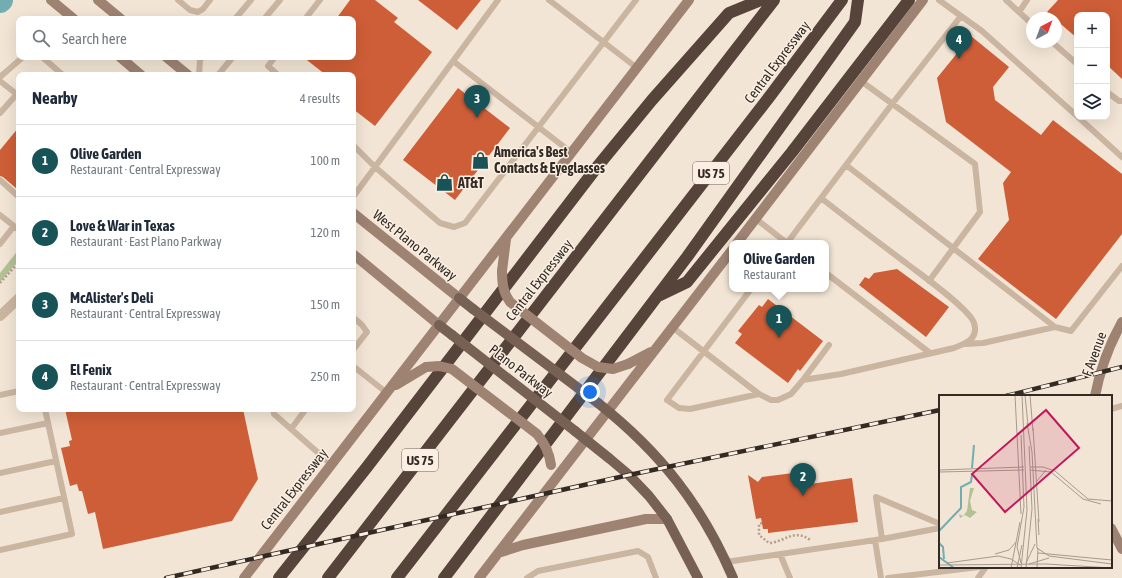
<!DOCTYPE html>
<html lang="en">
<head>
<meta charset="utf-8">
<style>
	body { margin:0; font-family:"Asap Condensed",sans-serif; background:#f2f2f3; color:#1f2937 }
	.controls { position:absolute; right:12px; top:12px; display:grid; overflow:hidden; border-radius:8px; box-shadow:0 4px 16px #0002 }
	.controls button { width:36px; height:36px; display:grid; place-items:center; padding:0; border:0; border-bottom:1px solid #e0e1e3; background:#fff; color:#1f2937; font:20px sans-serif }
	.compass { position:absolute; left:1026px; top:12px; width:36px; height:36px; border-radius:50%; background:#fff; box-shadow:0 4px 16px #0002; rotate:41deg }
	.you { position:absolute; left:590px; top:392px; width:14px; height:14px; margin:-10px; border:3px solid #fff; border-radius:50%; background:#1a73e8; box-shadow:0 0 0 6px #1a73e833 }
	.badge { display:grid; place-items:center; width:26px; height:26px; border-radius:50%; background:#185358; color:#fff; font-size:13px; font-weight:700 }
	.pin { position:absolute; translate:-50% -33px; filter:drop-shadow(0 1px 2px #0008) }
	.pin::after { content:''; position:absolute; top:21px; width:14px; height:12px; background:inherit; clip-path:polygon(0 0,100% 0,50% 100%) }
	.popup { position:absolute; left:729px; top:240px; width:100px; height:52px; box-sizing:border-box; display:grid; place-content:center; border-radius:8px; background:#fff; filter:drop-shadow(0 1px 3px #0005); font-size:13px; white-space:nowrap; color:#747a83 }
	.popup b { font-size:15px; color:#1f2937 }
	.popup::after { content:''; position:absolute; left:50%; top:100%; margin-left:-8px; border:8px solid transparent; border-top-color:#fff }
	.list { margin:0; padding:0; list-style:none }
	h2 { display:flex; justify-content:space-between; align-items:center; height:52px; margin:0; padding:0 16px; font-size:17px }
	h2 small { font-size:13px; font-weight:400; color:#747a83 }
	.list li { display:grid; grid-template-columns:26px 1fr auto; gap:12px; align-items:center; box-sizing:border-box; height:72px; padding:0 16px; border-top:1px solid #e0e1e3 }
	.list b { display:block; font-size:15px; white-space:nowrap }
	.list p { margin:0; font-size:13px; white-space:nowrap; color:#747a83 }
	.list em { font-size:13px; font-style:normal; color:#747a83 }
	.icon { flex:none; width:22px; height:22px; fill:none; stroke:currentColor; stroke-width:2; stroke-linecap:round; stroke-linejoin:round }
	.map { position:relative; flex:none; width:1122px; height:578px; overflow:hidden }
	.search { position:absolute; background:#fff; box-shadow:0 4px 16px #0002; left:16px; top:16px; width:340px; height:44px; display:flex; align-items:center; gap:10px; box-sizing:border-box; padding:0 14px; border-radius:8px; color:#747a83; font-size:15px }
	.panel { position:absolute; background:#fff; box-shadow:0 4px 16px #0002; left:16px; top:72px; width:340px; height:340px; border-radius:8px }
	.map>svg:first-child { display:block }
</style>
</head>
<body>
<div class="map">
<svg width="1122" height="578" viewBox="0 0 1122 578">
	<rect width="100%" height="100%" fill="#f2e5d5"/>
	<!-- green -->
	<path fill="#b2c295" d="M19 249V260L0 282V273Z"/>
	<g fill="none" stroke-linecap="round" stroke-linejoin="round">
		<!-- river -->
		<path stroke="#73adb1" stroke-width="24" d="M0 1 1 0"/>
	</g>
	<!-- building -->
	<path fill="#ce5e37" d="M350 0H375L398 18 394 22 432 52 375 126 353 109V75H326L303 57H353V19H336Z
		M418 0H481L457 30Z
		M1058 0H1122V79L1107 65V15H1077V38L1056 20V18H1054L1047 12Z
		M971 36 1009 67 993 87 995 100 1041 135 1053 120 1122 174V234L1056 319 978 259 1009 220 1003 183 1011 172 946 122 937 78Z
		M458 88 510 128 455 200 403 160Z
		M19 127V186L17 189 3 177 0 176V150Z
		M897 269 949 307 926 337 859 285 865 277 869 279 874 273Z
		M768 299 823 341 800 371 798 369 788 383 735 343 742 334 738 331 759 305 762 307Z
		M65 409H243L258 479 232 521 103 549 95 512 88 514 82 491H79L77 484 70 486 61 448 70 446 69 441 72 440Z
		M801 472 803 485 852 478 858 522 768 533V529H763L761 518 756 519 748 475 758 482 762 477Z"/>
	<g fill="none" stroke-linecap="round" stroke-linejoin="round">
		<!-- path -->
		<path stroke="#b69e8b" stroke-width="2.5" stroke-dasharray="2 2" stroke-linecap="butt" d="M0 283 19 262
			M762 523 759 524V535L769 543C785 542 794 528 810 540"/>
		<!-- lane -->
		<path stroke="#cab5a1" stroke-width="6" d="M178 0 190 10 198 12 203 9 210 0
			M498 0 375 167 440 223 454 227 465 223 636 0
			M549 0 637 68
			M1006 0 1032 24
			M1019 12 1027 0
			M961 16 982 31 1077 116
			M235 19 251 0
			M264 19 280 0
			M305 19 320 0
			M1052 42 1077 64
			M42 57 63 75
			M275 57 268 66 278 75
			M453 61 572 153
			M199 75 200 60 203 57
			M218 75 233 57
			M0 77 23 57
			M0 81 19 96
			M861 81 975 164 980 212 929 281
			M1107 92 1119 101H1122
			M0 113 17 94
			M1078 117 1122 157
			M353 145 375 167 353 197
			M846 165 1055 327 1071 331 1122 266
			M0 180 19 197
			M821 198 892 104 961 16 939 0
			M0 215 19 230
			M756 219 787 243
			M0 244 14 226
			M826 273 930 353
			M751 289 667 400 679 408 690 409 759 394
			M353 317 362 325 367 332 353 350
			M672 327 759 394 771 400H778L791 394 803 380 841 374 954 348C966 343 979 339 974 323 970 309 920 274 906 263 878 242 849 220 821 198L787 243
			M966 344 983 343 1055 327
			M353 366 387 393
			M803 380 829 345
			M0 395 19 391
			M273 409 274 414 332 465
			M1111 409 1122 406
			M291 429 306 409
			M0 433 48 423
			M0 473 56 461
			M0 512 64 498
			M882 539 940 528
			M875 540 881 578
			M0 550 72 534 45 409
			M780 554 790 578
			M726 562 882 539 876 497 940 524
			M527 578 538 571 638 551 648 557 656 578
			M888 578 979 567
			M978 578 986 567"/>
		<!-- street -->
		<path stroke="#cab5a1" stroke-width="10" d="M0 316 19 298"/>
		<!-- secondary -->
		<path stroke="#9e8373" stroke-width="10" d="M51 0 74 19
			M98 0 121 19
			M120 57 141 75
			M166 57 188 75
			M353 213 459 298
			M737 243 923 0
			M353 254 439 325
			M502 271 506 239
			M628 364 651 352
			M396 385 426 367
			M1095 396C1100 370 1109 345 1122 322
			M1111 528 1122 549
			M498 553 523 545 646 519H667
			M244 578 689 0
			M479 578 732 250"/>
		<!-- primary -->
		<path stroke="#776054" stroke-width="10" d="M459 298 473 309
			M439 325 452 335
			M598 403C660 452 702 505 733 578
			M575 431 610 459 629 475 649 496 667 519 698 578"/>
		<!-- highway -->
		<path stroke="#56443b" stroke-width="12" d="M660 295 687 282 792 152 909 0
			M279 578 367 467 597 167 652 100 729 13 761 0
			M328 578 774 0
			M397 578 770 96 842 0
			M444 578 687 257 855 22 858 0"/>
		<defs>
			<path id="rail" d="M1006 396 1122 367
				M166 578 629 475 940 410"/>
		</defs>
		<!-- rail casing -->
		<use href="#rail" stroke="#342a24" stroke-width="4.5"/>
		<!-- rail -->
		<use href="#rail" stroke="#faefe2" stroke-width="3" stroke-dasharray="9" stroke-linecap="butt"/>
		<!-- secondary-bridge -->
		<path stroke="#9e8373" stroke-width="10" d="M502 271C502 283 503 292 510 302L582 358 598 367 613 369 628 364
			M426 367 439 366 452 369 537 434C545 444 549 452 551 465"/>
		<!-- primary-bridge -->
		<path stroke="#776054" stroke-width="10" d="M473 309 598 403
			M452 335 575 431"/>
	</g>
	<!-- icons -->
	<defs>
		<symbol id="shop-bare" viewBox="-9 -9 18 18"><path d="M-5-2.5h2.3a2.7 3.5 0 0 1 5.4 0H5L5.5 6h-11ZM-1.5-2.5h3a1.5 2.3 0 0 0-3 0Z" fill="#185358" stroke="#faefe2" stroke-width="2.5" paint-order="stroke"/></symbol>
	</defs>
	<g fill-rule="evenodd">
		<use href="#shop-bare" x="468" y="148" width="25" height="25"/>
		<use href="#shop-bare" x="432" y="170" width="25" height="25"/>
	</g>
	<g text-anchor="middle" stroke-width="3" stroke-linejoin="round" paint-order="stroke">
		<!-- shield labels -->
		<g fill="#faefe2" stroke="#6f655d" stroke-width="1">
			<rect x="693" y="162" width="36" height="22" rx="3"/>
			<rect x="402" y="449" width="36" height="22" rx="3"/>
		</g>
		<g font-size="13" font-weight="bold" fill="#342a24">
			<text x="711" y="178">US 75</text>
			<text x="420" y="465">US 75</text>
		</g>
		<!-- street labels -->
		<g font-size="14" fill="#342a24" stroke="#faefe2">
			<text transform="translate(777 62) rotate(-53)" y="5">Central Expressway</text>
			<text transform="translate(415 245) rotate(39)" y="5">West Plano Parkway</text>
			<text transform="translate(539 280) rotate(-52)" y="5">Central Expressway</text>
			<text transform="translate(1094 354) rotate(-70)" y="5">F Avenue</text>
			<text transform="translate(521 371) rotate(38)" y="5">Plano Parkway</text>
			<text transform="translate(294 489) rotate(-52)" y="5">Central Expressway</text>
		</g>
		<!-- poi labels -->
		<g font-size="14" font-weight="bold" fill="#342a24" stroke="#faefe2" text-anchor="start">
			<text x="494" y="157">America's Best<tspan x="494" dy="16">Contacts &amp; Eyeglasses</tspan></text>
			<text x="458" y="188">AT&amp;T</text>
		</g>
	</g>
	<!-- overview -->
	<g transform="translate(939 395)">
		<rect width="173" height="173" fill="#f2e5d5"/>
		<path d="M31 93H35L31 106 33 115 38 117 31 123 26 120 21 123 20 119 24 121 28 116Z" fill="#b2c295"/>
		<path fill="none" stroke="#73adb1" stroke-width="2" d="M33 73 35 50M0 136 22 113V92L32 87 33 79M0 148 4 152 5 164M0 162 15 173"/>
		<path fill="none" stroke="#a69a8e" stroke-width="1" d="M76 0 82 119M86 0 89 30M91 0 94 36M88 28 93 57 98 153 110 161 173 169M94 33 100 127M82 40 85 112 78 152 82 168M91 72H104L116 76 149 104 173 106M0 75 85 72M91 75 112 77 144 104 162 109M0 77 85 75M98 86 107 75M99 124 100 140M99 158 173 165M56 159 70 155 77 147M8 168 59 161 72 164 81 170M87 168 96 149M90 169 110 163M0 170 107 169 173 173M72 173 81 127M78 173 83 150M82 173 88 115 83 0M87 173 93 114 90 51M98 173 99 153"/>
		<path fill="#c2185b" fill-opacity="0.15" stroke="#c2185b" stroke-width="2" d="M107 15 140 53 66 117 33 79Z"/>
		<rect width="173" height="173" fill="none" stroke="#342a24" stroke-width="2"/>
	</g>
</svg>
<div class="controls">
<button>+</button>
<button>−</button>
<button><svg class="icon" aria-label="layers" viewBox="0 0 24 24"><path d="M12 4l9 5-9 5-9-5zM3 14l9 5 9-5"/></svg></button>
</div>
<svg class="compass" viewBox="-18 -18 36 36"><path d="M0-13l5 13h-10z" fill="#e53935"/><path d="M0 13l5-13h-10z" fill="#747a83"/></svg>
<div class="you"></div>
<div class="pin badge" style="left:779px;top:338px">1</div>
<div class="popup"><b>Olive Garden</b>Restaurant</div>
<div class="pin badge" style="left:803px;top:496px">2</div>
<div class="pin badge" style="left:477px;top:118px">3</div>
<div class="pin badge" style="left:959px;top:59px">4</div>
<div class="search"><svg class="icon" aria-label="search" viewBox="0 0 24 24"><circle cx="10" cy="10" r="6"/><path d="M15 15l6 6"/></svg>Search here</div>
<section class="panel">
<h2>Nearby<small>4 results</small></h2>
<ul class="list">
<li><span class="badge">1</span><div><b>Olive Garden</b><p>Restaurant · Central Expressway</p></div><em>100 m</em></li>
<li><span class="badge">2</span><div><b>Love &amp; War in Texas</b><p>Restaurant · East Plano Parkway</p></div><em>120 m</em></li>
<li><span class="badge">3</span><div><b>McAlister's Deli</b><p>Restaurant · Central Expressway</p></div><em>150 m</em></li>
<li><span class="badge">4</span><div><b>El Fenix</b><p>Restaurant · Central Expressway</p></div><em>250 m</em></li>
</ul>
</section>
</div>
</body>
</html>
